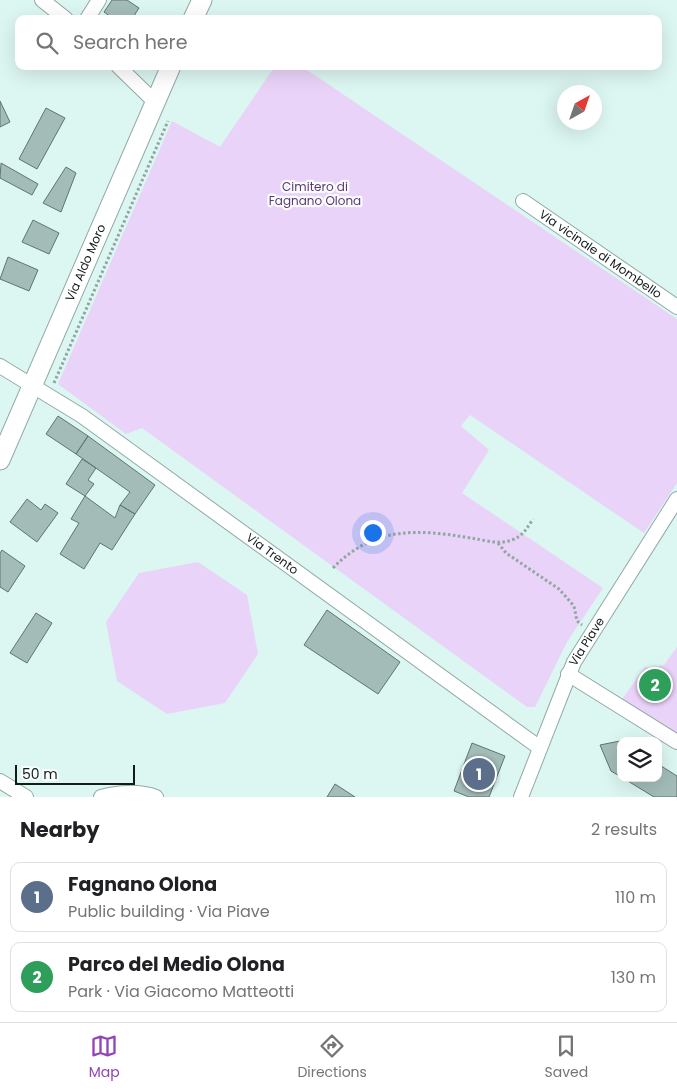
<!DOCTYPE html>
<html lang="en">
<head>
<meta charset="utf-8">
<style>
	body { margin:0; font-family:Poppins,sans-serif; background:#f6f6f6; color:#202124 }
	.controls { position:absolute; right:15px; bottom:15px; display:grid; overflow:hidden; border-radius:10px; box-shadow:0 5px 20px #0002 }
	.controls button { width:45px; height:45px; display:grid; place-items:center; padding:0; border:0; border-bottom:1px solid #e0e0e0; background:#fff; color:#202124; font:25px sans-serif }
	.compass { position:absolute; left:557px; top:85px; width:45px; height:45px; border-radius:50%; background:#fff; box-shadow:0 5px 20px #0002; rotate:40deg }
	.scale { position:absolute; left:15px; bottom:12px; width:120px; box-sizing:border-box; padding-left:5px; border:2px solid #131c1b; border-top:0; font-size:14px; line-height:18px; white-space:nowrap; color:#131c1b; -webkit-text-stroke:4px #f9fefd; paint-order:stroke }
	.you { position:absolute; left:372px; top:532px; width:18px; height:18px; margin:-12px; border:4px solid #fff; border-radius:50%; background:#1a73e8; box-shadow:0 0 0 8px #1a73e833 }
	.badge { display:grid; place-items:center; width:32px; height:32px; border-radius:50%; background:#9145b7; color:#fff; font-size:16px; font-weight:700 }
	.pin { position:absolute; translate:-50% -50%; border:2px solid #fff; box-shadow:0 1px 5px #0006 }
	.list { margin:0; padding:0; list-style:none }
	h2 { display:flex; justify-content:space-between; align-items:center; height:65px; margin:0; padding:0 20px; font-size:21px }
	h2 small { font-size:16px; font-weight:400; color:#757577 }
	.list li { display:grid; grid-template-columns:32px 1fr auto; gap:15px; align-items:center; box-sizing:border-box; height:70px; margin:0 10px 10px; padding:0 10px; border:1px solid #e0e0e0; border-radius:10px }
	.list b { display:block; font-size:19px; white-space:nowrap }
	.list p { margin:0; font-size:16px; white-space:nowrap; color:#757577 }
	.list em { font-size:16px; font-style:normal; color:#757577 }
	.icon { flex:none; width:28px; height:28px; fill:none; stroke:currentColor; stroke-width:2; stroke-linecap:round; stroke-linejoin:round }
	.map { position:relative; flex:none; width:677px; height:797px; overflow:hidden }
	.search { position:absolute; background:#fff; box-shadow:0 5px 20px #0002; left:15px; right:15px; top:15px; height:55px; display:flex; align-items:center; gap:12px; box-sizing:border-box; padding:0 18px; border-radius:10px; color:#757577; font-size:19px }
	.sheet { height:225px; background:#fff }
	nav { display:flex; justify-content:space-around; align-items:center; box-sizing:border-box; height:70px; border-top:1px solid #e0e0e0; background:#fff; font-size:14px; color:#757577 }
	nav a { display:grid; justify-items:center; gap:2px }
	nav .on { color:#9145b7 }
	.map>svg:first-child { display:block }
</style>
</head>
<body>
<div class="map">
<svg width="677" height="797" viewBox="0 0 677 797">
	<rect width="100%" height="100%" fill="#dcf6f1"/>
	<!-- green -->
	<path fill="#ead3f8" d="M275 66H301L677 319V483L644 533 470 415 461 426 489 450 462 493 603 588 567 642 535 707H527L142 428 126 434 58 384 172 121 220 147Z
		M198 562 247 595 258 654 225 703 167 714 117 681 106 622 139 573Z
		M677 647V735L620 702 645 667 650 668 664 665Z"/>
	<!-- building -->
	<path fill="#a3bcb8" stroke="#5e7571" d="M112 0H127L139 8 132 19H114L104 12Z
		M0 101 10 122 0 127Z
		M46 108 65 118 37 169 19 159Z
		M1 163 38 184 32 195 0 178Z
		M66 167 76 173 61 212 43 203Z
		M33 220 59 233 49 254 22 242Z
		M8 257 38 270 29 291 0 279Z
		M58 416 88 436 76 454 46 434Z
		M88 436 155 485 135 514 120 505 130 492 76 454Z
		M82 459 96 468 88 480 94 484 85 496 66 484Z
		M85 496 115 518 120 505 135 514 112 550 100 543 84 569 60 554 79 523 71 519Z
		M27 499 41 510 45 504 58 513 37 542 10 522Z
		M2 550 25 566 8 592 0 587V553Z
		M327 610 400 662 378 694 304 645Z
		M36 613 52 623 27 663 10 653Z
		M630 739 631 741H621V777L611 771 600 745Z
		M472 743 505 756 489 797H469L454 791Z
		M658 764 677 776V797H654L623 778H658Z
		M335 784 355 797H327Z"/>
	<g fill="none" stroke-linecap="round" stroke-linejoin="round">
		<defs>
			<g id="street">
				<path d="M42 0 66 19"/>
				<path d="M87 19 99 0"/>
				<path d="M118 66 155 102"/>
				<path id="s1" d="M523 201 677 307"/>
				<path id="s2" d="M0 366 82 416 540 748"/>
				<path d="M568 674 677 742"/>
				<path d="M0 781 26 797"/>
				<path d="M101 797C118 792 140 791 156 797"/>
				<path id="s3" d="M521 797 574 662 677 499"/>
			</g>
			<g id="secondary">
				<path d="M193 19 202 0"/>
				<path id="s4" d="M0 460 171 66"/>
			</g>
		</defs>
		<!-- street casing -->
		<use href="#street" stroke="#92aaa6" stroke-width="16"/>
		<!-- secondary casing -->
		<use href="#secondary" stroke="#92aaa6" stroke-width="21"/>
		<!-- path -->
		<path stroke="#91a5a1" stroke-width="3" stroke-dasharray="2.5 2.5" stroke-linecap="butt" d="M54 383 168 121
			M498 543 506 553 559 589 574 606 577 621 582 625
			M333 568C374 526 417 529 471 538 484 540 499 545 512 540 523 536 527 528 533 519"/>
		<!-- street -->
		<use href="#street" stroke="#fff" stroke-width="14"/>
		<!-- secondary -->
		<use href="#secondary" stroke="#fff" stroke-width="19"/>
	</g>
	<g text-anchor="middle" stroke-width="4.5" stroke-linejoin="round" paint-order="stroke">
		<!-- park labels -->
		<g font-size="12" fill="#603677" stroke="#f9fefd">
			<text x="315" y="191">Cimitero di<tspan x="315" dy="14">Fagnano Olona</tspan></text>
		</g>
		<!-- street labels -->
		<g font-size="12" fill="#131c1b" stroke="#f9fefd">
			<text dy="4" stroke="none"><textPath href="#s1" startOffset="94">Via vicinale di Mombello</textPath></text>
			<text dy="4" stroke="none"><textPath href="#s4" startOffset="215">Via Aldo Moro</textPath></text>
			<text dy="4" stroke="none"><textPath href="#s2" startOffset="331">Via Trento</textPath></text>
			<text dy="4" stroke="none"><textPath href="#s3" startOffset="169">Via Piave</textPath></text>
		</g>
	</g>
</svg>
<div class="controls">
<button><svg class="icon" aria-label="layers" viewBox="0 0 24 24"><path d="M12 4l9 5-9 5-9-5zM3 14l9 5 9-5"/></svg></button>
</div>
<svg class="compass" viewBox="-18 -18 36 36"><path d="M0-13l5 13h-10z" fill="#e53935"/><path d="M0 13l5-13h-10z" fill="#757577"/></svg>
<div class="scale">50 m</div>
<div class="you"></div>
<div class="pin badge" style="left:479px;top:774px;background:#5c6f8a">1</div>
<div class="pin badge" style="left:655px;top:685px;background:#2e9e5b">2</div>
<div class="search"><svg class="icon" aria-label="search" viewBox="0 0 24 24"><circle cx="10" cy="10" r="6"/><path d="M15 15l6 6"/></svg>Search here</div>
</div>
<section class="sheet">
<h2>Nearby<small>2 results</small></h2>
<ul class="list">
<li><span class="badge" style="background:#5c6f8a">1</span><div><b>Fagnano Olona</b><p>Public building · Via Piave</p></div><em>110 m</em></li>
<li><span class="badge" style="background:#2e9e5b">2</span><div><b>Parco del Medio Olona</b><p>Park · Via Giacomo Matteotti</p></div><em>130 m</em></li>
</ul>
</section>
<nav>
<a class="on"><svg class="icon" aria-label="map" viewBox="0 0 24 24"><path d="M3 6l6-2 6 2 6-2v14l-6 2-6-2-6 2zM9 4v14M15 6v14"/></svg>Map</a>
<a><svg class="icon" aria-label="directions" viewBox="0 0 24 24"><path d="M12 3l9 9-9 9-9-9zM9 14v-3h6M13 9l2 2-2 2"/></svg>Directions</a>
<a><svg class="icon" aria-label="saved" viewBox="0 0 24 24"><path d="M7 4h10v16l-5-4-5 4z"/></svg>Saved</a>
</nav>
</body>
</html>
